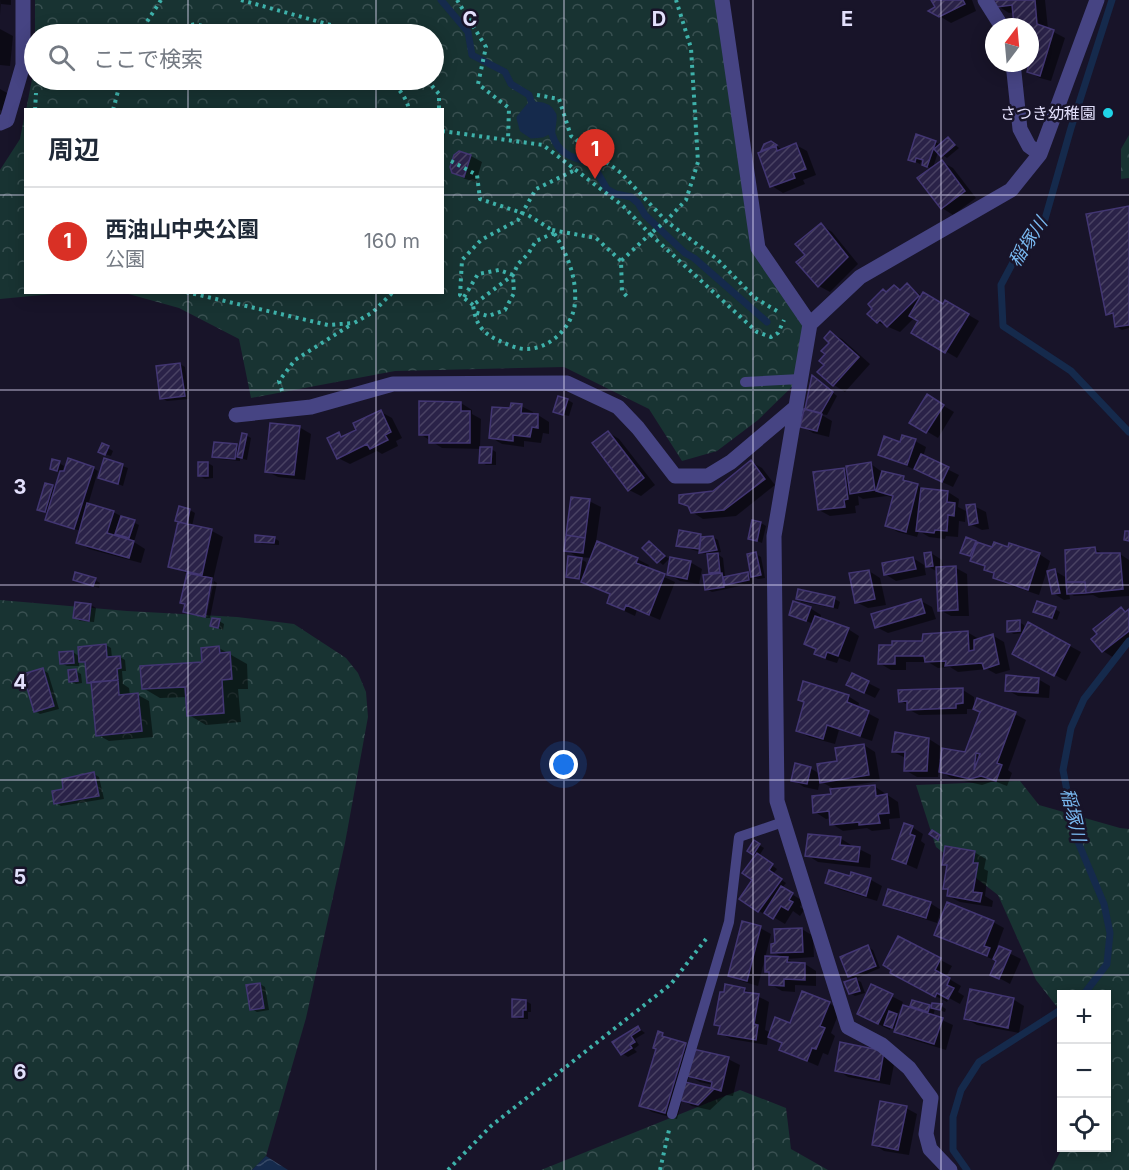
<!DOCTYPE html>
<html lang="ja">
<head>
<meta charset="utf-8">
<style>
	body { margin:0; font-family:Inter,"Noto Sans JP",sans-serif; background:#f2f2f3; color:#1f2937 }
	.controls { position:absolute; right:18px; bottom:18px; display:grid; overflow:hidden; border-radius:0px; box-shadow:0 3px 15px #0003 }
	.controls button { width:54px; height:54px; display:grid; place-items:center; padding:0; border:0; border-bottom:2px solid #e0e1e3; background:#fff; color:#1f2937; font:30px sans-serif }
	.compass { position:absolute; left:985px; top:18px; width:54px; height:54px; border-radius:50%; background:#fff; box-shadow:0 3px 15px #0003; rotate:16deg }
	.you { position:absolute; left:564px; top:765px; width:21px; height:21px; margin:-15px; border:4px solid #fff; border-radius:50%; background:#1a73e8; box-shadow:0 0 0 9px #1a73e833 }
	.badge { display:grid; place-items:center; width:39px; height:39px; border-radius:50%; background:#d93025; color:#fff; font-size:20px; font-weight:700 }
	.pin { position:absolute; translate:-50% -50px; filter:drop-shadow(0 2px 3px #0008) }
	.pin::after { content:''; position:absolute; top:32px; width:21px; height:18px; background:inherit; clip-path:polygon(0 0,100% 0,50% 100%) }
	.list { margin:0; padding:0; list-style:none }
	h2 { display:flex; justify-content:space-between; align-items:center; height:78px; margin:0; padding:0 24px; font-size:26px }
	h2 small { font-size:20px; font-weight:400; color:#747a83 }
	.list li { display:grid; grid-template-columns:39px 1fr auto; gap:18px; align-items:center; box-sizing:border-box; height:108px; padding:0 24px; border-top:2px solid #e0e1e3 }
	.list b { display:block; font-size:22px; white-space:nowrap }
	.list p { margin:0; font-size:20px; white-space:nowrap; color:#747a83 }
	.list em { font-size:20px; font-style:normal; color:#747a83 }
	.icon { flex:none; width:33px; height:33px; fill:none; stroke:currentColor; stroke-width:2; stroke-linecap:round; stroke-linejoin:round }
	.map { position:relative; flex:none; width:1129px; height:1170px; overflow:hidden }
	.search { position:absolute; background:#fff; box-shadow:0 3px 15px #0003; left:24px; top:24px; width:420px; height:66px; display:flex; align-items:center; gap:15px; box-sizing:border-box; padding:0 21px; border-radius:33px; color:#747a83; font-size:22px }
	.panel { position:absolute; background:#fff; box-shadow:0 3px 15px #0003; left:24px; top:108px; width:420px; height:186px; border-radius:0px }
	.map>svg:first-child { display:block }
</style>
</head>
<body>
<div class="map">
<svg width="1129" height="1170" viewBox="0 0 1129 1170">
	<defs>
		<pattern id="forest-crowns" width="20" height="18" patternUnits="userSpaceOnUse" patternTransform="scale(1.5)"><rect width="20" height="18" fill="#183332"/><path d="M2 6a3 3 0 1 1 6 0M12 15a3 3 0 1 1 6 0" fill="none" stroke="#395051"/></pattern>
		<pattern id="water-waves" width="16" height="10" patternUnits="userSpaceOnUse" patternTransform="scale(1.5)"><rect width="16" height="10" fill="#152a4c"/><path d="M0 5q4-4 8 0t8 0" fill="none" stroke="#374967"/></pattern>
		<pattern id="building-hatch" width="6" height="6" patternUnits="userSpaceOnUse" patternTransform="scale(1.5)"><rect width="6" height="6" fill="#2a2248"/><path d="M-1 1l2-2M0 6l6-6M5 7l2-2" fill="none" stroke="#494263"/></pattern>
	</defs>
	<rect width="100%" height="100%" fill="#181429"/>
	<!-- forest -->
	<path fill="url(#forest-crowns)" d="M35 0H722L758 248 810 324 800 379 758 420 717 451 682 461 649 409 564 367 395 371 251 398 239 339 179 308 125 293 442 292V110H26L34 69V80H434V34H35Z
		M25 113 26 292 63 293 0 299V170L20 139Z
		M1129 135V178L1121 179V149Z
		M0 600 127 611 237 617 294 624 346 658 358 673 366 692 368 717 345 843 306 1018 266 1156 252 1170H0Z
		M1020 781 1039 805 1120 828 1129 829V1170H1051L1062 1148H1106V994H1062L1061 1012 1036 980 998 895 936 847 916 785Z
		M740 1090 786 1108 791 1149 828 1170H541Z"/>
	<!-- water -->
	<path fill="url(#water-waves)" d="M266 1156 288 1170H252Z"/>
	<!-- shadow -->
	<path fill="#0007" fill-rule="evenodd" d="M0 0H11V5L1 4V15Z
		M933 0H972L976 11 951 23 931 11 937 8Z
		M995 0H1045L1048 29 1065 38 1051 81 1040 78 1029 72 1032 58 1030 56V27H1020L1015 24 1014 12 1009 13 998 6Z
		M0 29 13 36 10 66 0 65Z
		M0 89 9 94 8 111 0 110Z
		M948 139 959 148 947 158 938 152 933 168 942 162 953 168 976 198 953 215 942 208 932 169 924 165 925 161 922 160 920 164 910 159 935 142 941 145Z
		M771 143 783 150 796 145 807 151 816 175 803 180 805 184 783 193 772 186 765 152 763 150 765 145Z
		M471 156 482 162 476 182 465 179 453 172Z
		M1129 208V328L1122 330 1117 327 1115 316 1107 314Z
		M821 225 832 232 858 264 830 292 819 286 807 255Z
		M907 285 922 296 943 306 946 302 979 321 957 358 913 332 920 321 914 318 900 332 877 322 887 293 894 286 901 290Z
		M831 333 842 339 870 364 845 392 834 385 820 372 826 365 827 354 831 343Z
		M180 364 185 367 189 399 167 401 161 398Z
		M817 379 837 396 827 415 820 414 832 421 829 437 813 433 802 426 813 412 807 409Z
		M927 396 954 412 938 438 911 422Z
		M568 400 573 403 569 416 560 414Z
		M420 403H461L472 410V414L481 419 480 448 491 449 496 452V465H486L481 462 482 449 442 448 420 434Z
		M521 406 533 412 532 415H538L549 422V434L543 433 541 443 524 441V447L502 444 490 437 511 410Z
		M381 412 392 418 402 438 396 441 398 446 382 454 377 451 350 464 338 458 339 434 345 437 358 431Z
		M299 427 311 434 305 480 278 477 266 471Z
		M608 432 619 439 655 485 641 496 629 490Z
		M246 435 251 438 247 460 240 458V461L219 459 214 456 236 445 240 448Z
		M915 441 926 447 923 457 959 475 953 487 880 454 901 444Z
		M103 445 113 451 111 456 105 454Z
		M105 460 128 468 123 486 100 477Z
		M751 462 762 468 775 485 736 516 703 519 692 512 691 508 681 502 714 493Z
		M59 463 64 466 62 474 93 468 98 471 88 505 113 512 139 525 134 542 145 549 141 563 89 549 78 542 81 531 52 522 49 513 38 509 52 487 56 489 61 472 51 468Z
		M208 463 213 466V478L205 479 200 476Z
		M871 464 882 472 903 478 926 490 948 492 959 499 958 507 966 511 965 522 959 521 958 537 946 536 945 539 929 537 919 531 917 537 898 532 887 526 894 498 887 496 863 499 858 496 859 505 855 506 856 513 830 516 819 510 844 470 849 472Z
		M589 501 601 507 596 542 637 559 649 565 647 569 675 582 660 620 637 610 635 616 620 609 609 603 612 595 581 580 567 576 581 559 566 550ZM577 557 592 558 585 572 586 562Z
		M974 506 986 512 989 529 982 530 970 524Z
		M190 510 195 513 192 526 212 531 223 537 213 580H211L203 617 185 611 188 574 170 566 180 522Z
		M761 523 766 526 762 543 750 538Z
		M700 535 705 538 713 537 718 540 721 552 716 553 723 558 725 576 727 577 747 574 753 577 754 583 712 592 707 589 716 575 710 572 709 555 678 545Z
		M274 538 279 541V545L262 544 256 541Z
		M649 542 669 559 663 565 644 548Z
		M975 542 993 549 1039 554 1050 561 1039 595 1006 584 994 578 995 575 986 569V568L972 560 973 557 962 552Z
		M1095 549 1106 555 1120 554 1129 560V596L1099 598 1093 595 1074 596 1069 593 1070 599 1064 600 1053 593 1055 571 1067 578Z
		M931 553 942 560 943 568H956L967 574 969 616H951L940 610 938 572 927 566Z
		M756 554 761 557 765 578 758 579 752 576Z
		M913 558 924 565 926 575 896 581 885 574Z
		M690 562 702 569 699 584 680 581 669 574Z
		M869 571 880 578 886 605 868 608 856 602Z
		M95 580 100 583 99 588 80 582Z
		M214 581 217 583 210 618H206Z
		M799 591 835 599 840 602 838 609 802 602 797 599Z
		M921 601 932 607 936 619 888 633 876 627Z
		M91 605 96 608 94 622 80 621 75 618Z
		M810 608 821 615 820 619 848 629 859 636 850 662 839 658 837 663 827 660 816 653 817 650 806 644 813 624 791 614Z
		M1055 609 1060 612 1057 620 1040 614Z
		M1122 609 1127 612 1129 611V646L1114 658 1103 651Z
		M219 621 224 624 223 630 212 626Z
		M1019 622 1024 625 1025 633 1029 624 1081 652 1066 681 1025 659 1024 633 1014 634 1008 631Z
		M967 632 979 639 992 635 1004 642 1010 670 996 674 987 669 958 672 950 667 938 668 928 662H906V670H891L879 663 923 642Z
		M106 645 111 648 112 658 120 657 125 660 126 671H122L123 684 129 688 130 696 138 695 149 701 153 737 109 741 98 735 92 684 88 682 87 665 79 660V666H67L61 663 73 652 80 657Z
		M219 648 247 664 248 689H238L241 722 206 725 189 715 187 697 160 698 143 688 203 664Z
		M43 670 48 673 59 709 40 714 35 711Z
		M76 671 81 674 82 683 76 684 70 681Z
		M1038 679 1050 686 1049 698 1018 696 1007 690Z
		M868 683 880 689 875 698 848 685Z
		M963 690 974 697V709L1015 714 1026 720 1008 770 1012 773 1007 786 994 781 982 785 951 778 939 770 938 777H917L905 770 906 758 893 752 929 739 940 746 939 761 966 754 982 713 975 709H967V714L919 715 908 709V705L900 701ZM979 752 983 753 972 776 974 757H977Z
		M848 696 859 703 858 708 879 719 872 741 839 730 835 744 809 737 798 731Z
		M864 745 875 752 880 781 842 787 843 790 874 786 898 802 900 818 889 819 890 829 872 831 867 828 843 831 832 824 831 818 826 819 815 812 836 790 820 781 818 790 804 787 793 780 810 768 820 774Z
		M94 774 99 777 104 799 61 806 56 803 65 790Z
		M912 827 923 834 921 841 925 844 917 869 894 859Z
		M840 838 851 845V848L859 849 871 855 870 868 818 862 807 855Z
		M754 842 764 848 759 856 777 869 773 874 786 883 782 888 803 901 800 907 804 910 800 916 793 911 785 924 765 912 764 914 759 911 754 880 757 855 749 850Z
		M974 852 986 859 984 869 988 871 985 896 993 901 992 907 960 902 948 896 949 891 945 888 948 866 944 864Z
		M852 874 871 880 882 886 877 901 838 889 827 882 851 878Z
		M930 903 941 910 937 923 896 910 884 904Z
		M993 922 1004 928 997 947 1021 959 1010 984 992 974 997 961 947 941 936 935Z
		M760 928 771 934 758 986 741 981 730 975Z
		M802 929 813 936 814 957 787 959 797 964H805L816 971V986L795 985V992L782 991 770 984 771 974 766 971 783 958 773 952 776 945V930Z
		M898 938 952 966 946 977 961 986 958 992 964 996 960 1004 949 998 947 1002 903 979Z
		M868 947 873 950 880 968 855 979 861 982 865 993 855 996 850 993 855 980 849 976Z
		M260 984 265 987 269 1010 257 1012 252 1009Z
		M872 986 903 1002 897 1016 900 1018 920 1011 912 1006 932 1008 941 1006 946 1009 945 1012 935 1009 933 1016 953 1025 946 1050 907 1038 896 1031 897 1029 891 1027 890 1030 870 1020Z
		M744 989 769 1002 765 1030 771 1033 829 1003 840 1010 831 1033 835 1036 828 1055 823 1053 818 1066 781 1050 783 1044 768 1036 767 1045 731 1039 720 1033 721 1027 716 1024Z
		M1013 999 1024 1006 1019 1033 977 1025 966 1019Z
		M514 1001H526L531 1004V1012H528V1019H519L513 1016Z
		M638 1028 645 1033 635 1039 639 1045 634 1049 637 1052 628 1057 623 1054 614 1042Z
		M659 1033 696 1051 728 1059 740 1065 733 1096 726 1095 710 1110 692 1106 682 1100 677 1119 652 1112 641 1105 657 1049ZM689 1076 700 1082 713 1085 712 1090 687 1084Z
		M842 1044 895 1059 890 1085 848 1077 837 1070Z
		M906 1108 917 1114 909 1155 884 1151 873 1144Z"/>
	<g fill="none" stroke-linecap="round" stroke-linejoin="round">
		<!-- stream -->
		<path stroke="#152a4c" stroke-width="7" d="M441 0 468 32 472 55 505 72 511 84 529 95 533 106
			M1112 0 1071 128 1045 219 1018 253 1001 285 1003 326 1071 371 1129 432
			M538 122V124L535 125 532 122 534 117 538 115 542 118 543 124 539 128 534 129 528 122 530 115 536 112 543 114 547 118 546 126 539 132 527 128 525 118 532 109C547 107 555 118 548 131L542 134 532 135 523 129 520 118 530 106C540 104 548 105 553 115 554 121 551 129 552 134 558 155 574 158 592 163L607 189 616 194 631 197 638 203 645 215 685 253 694 258 767 322
			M1084 994 1107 964 1110 933 1104 904 1076 837 1063 770 1071 728 1084 699 1129 641
			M967 1170 953 1150V1117L961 1090 979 1062 1062 1009"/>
	</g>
	<!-- building -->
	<path fill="url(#building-hatch)" stroke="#423672" stroke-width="1.5" fill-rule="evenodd" d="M931 0H963L965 4 939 17 928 11 935 7Z
		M993 0H1035L1037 24 1054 30 1040 76 1027 72 1031 55 1030 27 1014 25 1012 5 997 7Z
		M916 134 936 141 927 167 922 165 923 160 916 158 915 162 908 160Z
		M948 137 955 145 941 157 934 149Z
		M771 141 777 145 761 151 764 144Z
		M796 143 806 169 793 173 795 178 770 187 758 153 776 146 777 151Z
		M459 151 471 155 464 177 452 173 450 167 454 155Z
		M942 160 965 191 941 209 917 178Z
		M1129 206V325L1115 327 1113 313 1106 315 1086 214Z
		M821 223 848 257 818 287 796 262 805 255 795 244Z
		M907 283 919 296 887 327 880 320 877 323 867 314 872 309 868 304 883 289 886 292 894 285 900 290Z
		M923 292 943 304 945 300 969 314 945 353 911 333 918 321 909 316Z
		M830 331 859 357 833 386 817 372 824 365 819 361 825 354 821 351 829 343 824 338Z
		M180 363 185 396 160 399 156 366Z
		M812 375 833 392 821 413 805 409Z
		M927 394 944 405 926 433 909 423Z
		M558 396 568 399 563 415 553 412Z
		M419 401 461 402V411H470V443H429V435H419Z
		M511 403 522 404 521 413 538 414V428L532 427 530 437 513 435V441L489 438 492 407 510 408Z
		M804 409 822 414 817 431 800 427Z
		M381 410 391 432 385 435 388 440 370 449 367 444 337 459 327 438 339 432 341 437 356 430 353 423Z
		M270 423 300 426 294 475 265 472Z
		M608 431 644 478 628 491 592 443Z
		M242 433 247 434 242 458 237 457Z
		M902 435 916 439 907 465 878 455 884 436 900 442Z
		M214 442 237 444 235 459 212 457Z
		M102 443 109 446 105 455 98 452Z
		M480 447H492L491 463H479Z
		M921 454 949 467 942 482 914 469Z
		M68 458 94 467 74 529 45 520 60 471H64Z
		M104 458 123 464 118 484 98 478Z
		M52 459 60 461 57 471 50 469Z
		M751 460 765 479 724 510 691 513 688 506 679 503V495L713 491Z
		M198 462H208V476H198Z
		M871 462 875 490 850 494 846 466Z
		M844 468 848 499 844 500 845 507 818 510 813 472Z
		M882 471 904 476 903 480 918 484 906 532 885 526 893 496 876 491Z
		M45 483 53 485 45 512 37 510Z
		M921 488 948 491 947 502 955 503 954 516 948 515 947 531 935 530 934 533 916 531Z
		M571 497 590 499 585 538 566 535Z
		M87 503 114 511 107 533 134 541 129 558 76 543Z
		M975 504 978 523 969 525 966 505Z
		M179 506 190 509 187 524 175 521Z
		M121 516 135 520 129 538 115 534Z
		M752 520 761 522 757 541 748 539Z
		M178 522 212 529 202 575 168 567Z
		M679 530 701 534 699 549 676 546Z
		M1125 531H1129V541L1124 540Z
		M255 535 275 537 274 543 255 542Z
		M566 535 585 538 583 553 564 551Z
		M713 536 717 550 699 553 701 537Z
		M966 537 976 541 970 556 960 553Z
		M597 541 638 558 636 563 665 574 649 615 626 605 624 610 607 603 610 594 581 582Z
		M649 541 665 556 657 563 642 548Z
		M977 542 992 547 994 542 1008 547 1009 543 1040 553 1028 590 993 578 994 573 984 570 985 566 970 561Z
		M1095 547 1096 553H1120L1123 589 1086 593 1085 582H1066L1065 550Z
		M756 552 761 575 751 577 747 554Z
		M931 552 933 566 926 567 924 553Z
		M718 553 720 572 709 573 707 554Z
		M568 556 582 558 579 579 566 577Z
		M670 557 691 561 687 579 667 575Z
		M913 557 916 569 884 575 882 563Z
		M956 566 958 610 938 611 936 567Z
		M1055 569 1060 593 1052 594 1047 571Z
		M869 570 875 599 855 603 849 573Z
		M75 572 96 578 93 586 73 580Z
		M748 572 749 580 725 585 723 577Z
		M187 573 212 578 205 617 183 612 185 604 180 603Z
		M722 573 724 587 705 590 703 575Z
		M1066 582H1085L1086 593 1067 594Z
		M798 589 835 597 833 607 796 599Z
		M921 599 925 613 875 628 871 614Z
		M793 601 811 607 806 621 789 615Z
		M1037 601 1056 607 1052 618 1033 612Z
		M75 602 91 604 89 621 73 618Z
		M1121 607 1125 612 1129 609V631L1102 652 1091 639 1097 634 1093 629Z
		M815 616 849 628 838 656 827 652 825 658 814 654 816 649 804 644Z
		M212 618 220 619 218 628 210 626Z
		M1020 620V631L1007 632V621Z
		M1028 622 1070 645 1054 676 1012 654Z
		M968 631 969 651 974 650V640L993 634 999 664 984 669 982 663 945 666 946 661 925 662 924 656H895V664H878L879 645H892V641H922L923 634Z
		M106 644 107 657 120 656 121 668 117 669 118 680 87 683 85 662H79L78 647Z
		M219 646 220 653 230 652 232 679 222 680 224 713 187 716 185 687 142 689 140 666 202 662 201 648Z
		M73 651 74 663 60 664 59 652Z
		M43 668 54 706 34 712 23 674Z
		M76 669 78 681 69 682 68 670Z
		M852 673 869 681 864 693 846 685Z
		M1006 675 1039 678 1038 693 1005 691Z
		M118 680 119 695 138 693 142 731 96 736 91 682Z
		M803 681 849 695 847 702 869 711 860 736 827 725 823 739 796 731 804 702 798 700Z
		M963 688V703L956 704V708L907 710V701L899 702 898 690Z
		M977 698 1016 712 997 763 1002 765 996 781 981 776 970 779 939 772 942 748 965 752 980 712 973 709ZM976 753 980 754 974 770Z
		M895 732 929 738 927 771H904L905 752H892Z
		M864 744 869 775 820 783 817 764 837 761 835 748Z
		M795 763 811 767 807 784 791 781Z
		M94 772 99 796 54 804 52 791 63 789 62 779Z
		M875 785 876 796 887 794 889 813 878 814 880 823 859 825V822L830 825 829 811 813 813 812 796 831 794 830 789Z
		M904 823 913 826 910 834 915 836 906 864 892 859Z
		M932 830 940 835 938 840 929 834Z
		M808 834 841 837 840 845 860 847 858 862 805 856Z
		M754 840 760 844 753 855 747 851Z
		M945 846 975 851 973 863H978L973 892 982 893 980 902 947 896 948 889H943L947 865H942Z
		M757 853 773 864 769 870 782 879 758 912 739 899 752 880 742 873Z
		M829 870 850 876 851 872 871 878 866 896 825 883Z
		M781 886 793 893 789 900 793 902 788 910 781 906 773 919 764 913Z
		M888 889 931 902 926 918 883 905Z
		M947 902 994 921 984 946 990 948 987 956 934 935Z
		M742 921 761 926 747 981 728 976Z
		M802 928 803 952 771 953V944L775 943 774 929Z
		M898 936 941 958 935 970 950 978 947 985 954 988 948 999 937 993 935 997 890 973 891 970 883 965Z
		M868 945 876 966 848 977 840 957Z
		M999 946 1011 951 999 979 990 975 996 961 993 959Z
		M765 956 788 957 787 962 805 963V980L784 979V986L769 985V972H765Z
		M856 978 860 991 849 994 844 982Z
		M260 983 264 1008 250 1010 246 985Z
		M725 984 745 988 744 992 759 994 754 1024 758 1025 756 1040 718 1034 720 1026 714 1025 720 992H724Z
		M871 984 893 994 878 1024 857 1014Z
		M970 989 1014 998 1008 1028 964 1019Z
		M802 991 830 1002 820 1026 825 1028 816 1049 812 1048 807 1061 779 1050 782 1043 768 1037 775 1017 790 1023Z
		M512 999 526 1000V1010H523V1017H512Z
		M912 1000 930 1005 928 1012 910 1006Z
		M932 1003 942 1004 940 1010 931 1008Z
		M903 1005 943 1018 934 1044 894 1032Z
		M889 1011 897 1014 892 1028 884 1025Z
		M638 1026 640 1030 631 1036 635 1042 630 1045 632 1048 621 1055 612 1042Z
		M658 1031 663 1033 662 1036 686 1043 665 1113 639 1106 656 1049 653 1048Z
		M840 1042 884 1051 879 1080 835 1071Z
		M693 1049 729 1057 721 1091 711 1088 712 1082 687 1076Z
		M685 1082 714 1089 698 1105 679 1100Z
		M880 1101 907 1106 898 1150 872 1145Z"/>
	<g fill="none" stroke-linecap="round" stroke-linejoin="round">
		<!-- path -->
		<path stroke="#3eb1aa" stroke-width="4" stroke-dasharray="3 4.5" stroke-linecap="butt" d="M241 0 363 34
			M457 0 486 47 478 84 509 108 508 140
			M139 34 161 0
			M155 34 195 24 236 34
			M389 80C398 87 407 98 409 110
			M427 80 439 94V110
			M537 95 559 99 571 136 621 173 666 221 686 200 698 162 691 48 676 0
			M35 110 36 93
			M113 110 121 80
			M442 131 543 145 623 206 650 234 621 261 622 291 629 299
			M451 161 477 175 480 199 528 215 552 230
			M554 233 536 241 528 254 518 264 513 275 473 305C476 327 484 334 502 342 509 345 518 349 525 349 549 350 573 327 575 303 577 276 566 251 552 230L596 238 621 261
			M186 292 328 325 354 323 373 312 393 292
			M464 297 478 274 499 270 513 275 514 293 505 310 488 316 474 312
			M473 305 460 295 462 260 481 240 518 220 536 189 575 170
			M777 311 755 298 717 259 666 221 650 234 757 332 771 337 778 333 784 320
			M282 391 279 381 295 360 352 324
			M448 1170 491 1126 671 984 706 939
			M660 1170 669 1130"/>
		<!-- service -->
		<path stroke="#464483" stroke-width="10" d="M745 382 800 379
			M672 1114 729 922 739 837 783 822"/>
		<!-- minor -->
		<path stroke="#464483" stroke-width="15" d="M722 0 758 248 810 324
			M985 0 1002 27
			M1013 63 1020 129 1029 146 1040 154
			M0 123 7 120 23 65V0
			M236 415 311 407 393 384 567 383 618 407 638 428 675 476H708L731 462 796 407
			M950 1170 930 1149 926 1134 931 1098 909 1068 882 1045 848 1027 777 801 774 536 810 324 860 277 1011 190 1040 154 1097 0"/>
	</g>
	<!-- grid -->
	<path fill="none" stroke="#e3e0fc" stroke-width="1.5" stroke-opacity="0.55" d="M188 0V34M376 0V34M564 0V1170M753 0V1170M941 0V1170M188 80V110M376 80V110M0 195H26M442 195H1129M188 292V1170M376 292V1170M0 390H1129M0 585H1129M0 780H1129M0 975H1129"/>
	<!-- markers -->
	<circle fill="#20d4e7" stroke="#181429" stroke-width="2" cx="1108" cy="113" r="6"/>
	<g text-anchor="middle" stroke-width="5" stroke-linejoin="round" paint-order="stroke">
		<!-- poi labels -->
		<g font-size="16" fill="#e3e0fc" stroke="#181429" text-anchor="end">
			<text x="1096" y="119">さつき幼稚園</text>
		</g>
		<!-- water labels -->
		<g font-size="18" font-style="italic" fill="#79b9f1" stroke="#181429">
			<text transform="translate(1028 242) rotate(-57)" y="6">稲塚川</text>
			<text transform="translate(1073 815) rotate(77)" y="6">稲塚川</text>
		</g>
	</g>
	<g font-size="20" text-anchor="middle" font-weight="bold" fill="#e3e0fc" stroke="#181429" stroke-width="5" stroke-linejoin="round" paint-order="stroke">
		<text x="470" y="26">C</text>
		<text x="659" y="26">D</text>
		<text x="847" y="26">E</text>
		<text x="20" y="494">3</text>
		<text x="20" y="689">4</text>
		<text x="20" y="884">5</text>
		<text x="20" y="1079">6</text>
	</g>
</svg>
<div class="controls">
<button>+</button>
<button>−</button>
<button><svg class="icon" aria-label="locate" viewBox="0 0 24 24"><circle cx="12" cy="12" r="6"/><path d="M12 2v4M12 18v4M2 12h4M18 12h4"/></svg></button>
</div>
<svg class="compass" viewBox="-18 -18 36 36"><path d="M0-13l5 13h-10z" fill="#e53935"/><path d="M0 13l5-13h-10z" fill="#747a83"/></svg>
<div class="you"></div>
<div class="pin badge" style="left:595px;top:179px">1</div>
<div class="search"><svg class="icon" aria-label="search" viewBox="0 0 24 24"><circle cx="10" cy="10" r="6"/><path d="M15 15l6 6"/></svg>ここで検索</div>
<section class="panel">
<h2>周辺<small></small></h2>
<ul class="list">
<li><span class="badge">1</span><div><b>西油山中央公園</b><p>公園</p></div><em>160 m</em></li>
</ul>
</section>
</div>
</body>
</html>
